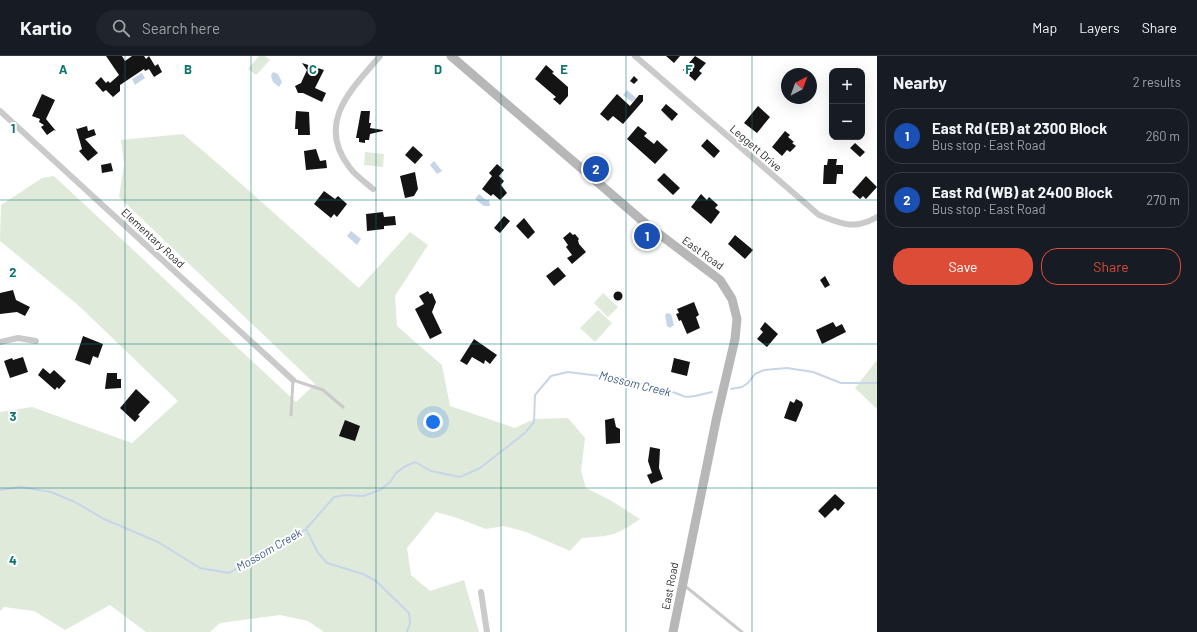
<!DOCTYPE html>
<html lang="en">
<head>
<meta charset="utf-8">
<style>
	body { margin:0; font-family:Barlow,sans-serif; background:#20242c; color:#f1f3f6 }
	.controls { position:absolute; right:12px; top:12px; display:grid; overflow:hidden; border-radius:8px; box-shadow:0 4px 16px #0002 }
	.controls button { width:36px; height:36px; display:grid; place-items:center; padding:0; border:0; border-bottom:1px solid #363941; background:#171b24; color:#f1f3f6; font:20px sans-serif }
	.compass { position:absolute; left:781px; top:12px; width:36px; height:36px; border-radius:50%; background:#171b24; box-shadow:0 4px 16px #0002; rotate:41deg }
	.you { position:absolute; left:433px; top:366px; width:14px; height:14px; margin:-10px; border:3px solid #fff; border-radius:50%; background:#1a73e8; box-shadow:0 0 0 6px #1a73e833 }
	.badge { display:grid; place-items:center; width:26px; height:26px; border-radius:50%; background:#dc4c36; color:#fff; font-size:13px; font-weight:700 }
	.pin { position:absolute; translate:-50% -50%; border:2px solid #fff; box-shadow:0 1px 4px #0006 }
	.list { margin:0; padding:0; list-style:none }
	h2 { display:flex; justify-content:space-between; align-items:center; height:52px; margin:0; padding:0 16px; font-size:17px }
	h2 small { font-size:13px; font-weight:400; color:#9ea1a6 }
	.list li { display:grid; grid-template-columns:26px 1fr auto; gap:12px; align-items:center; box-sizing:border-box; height:56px; margin:0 8px 8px; padding:0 8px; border:1px solid #363941; border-radius:16px }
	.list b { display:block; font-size:15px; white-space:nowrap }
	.list p { margin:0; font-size:13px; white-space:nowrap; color:#9ea1a6 }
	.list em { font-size:13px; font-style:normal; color:#9ea1a6 }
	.actions { display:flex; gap:8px; padding:12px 16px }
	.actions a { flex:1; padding:9px 0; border:1px solid #dc4c36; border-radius:16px; text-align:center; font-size:14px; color:#dc4c36 }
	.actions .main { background:#dc4c36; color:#fff }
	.icon { flex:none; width:22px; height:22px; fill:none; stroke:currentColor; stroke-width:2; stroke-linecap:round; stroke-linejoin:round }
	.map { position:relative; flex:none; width:877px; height:576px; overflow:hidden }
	header { display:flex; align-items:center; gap:24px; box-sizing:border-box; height:56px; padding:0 20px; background:#171b24; border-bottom:1px solid #363941 }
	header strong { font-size:19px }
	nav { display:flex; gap:22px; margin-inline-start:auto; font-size:14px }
	.search { width:280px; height:36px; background:#20242c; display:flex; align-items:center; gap:10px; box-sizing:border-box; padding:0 14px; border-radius:22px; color:#9ea1a6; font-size:15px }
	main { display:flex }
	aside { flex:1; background:#171b24 }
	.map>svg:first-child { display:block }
</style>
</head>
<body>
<header>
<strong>Kartio</strong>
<div class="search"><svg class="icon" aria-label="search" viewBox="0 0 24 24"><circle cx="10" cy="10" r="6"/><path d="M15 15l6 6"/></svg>Search here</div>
<nav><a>Map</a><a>Layers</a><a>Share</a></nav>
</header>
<main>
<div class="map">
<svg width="877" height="576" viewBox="0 0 877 576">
	<rect width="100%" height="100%" fill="#fff"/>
	<!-- green -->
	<path fill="#e0eadb" d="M259 0H265L270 4 256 19 248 13Z
		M183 78C243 128 300 181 359 232L410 176 428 189 395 240 397 270 442 309 450 350 515 372 534 363 568 362 585 382 581 415 586 432 610 444 640 463C616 480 610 480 582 482L570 495 526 476 504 470 486 473 457 462 436 456 407 492 411 519 430 535 464 524 479 576H324L308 565 280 559 220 567 210 576H146L110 549 65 574 34 555 4 551 0 555V356L32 351 132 387 178 345 78 249 0 185 1 149 42 122 54 120 296 346 315 328 119 141 124 108 121 84Z
		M365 96 384 98 383 111 364 109Z
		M603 237 618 251 608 261 594 247Z
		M598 254 612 267 595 286 580 272Z
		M877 304V353L855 332Z"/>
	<!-- water -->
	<path fill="#c7d5e9" d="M273 16 278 18 282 26 279 31 273 26 271 20Z
		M142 17 145 22 135 29 132 23Z
		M627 34 636 42 632 46 623 39Z
		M434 105 442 115 437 118 430 109Z
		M479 138 486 144H489L490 150H484L475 143Z
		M351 175 361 183 357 189 347 180Z
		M667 257 671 258 674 269 670 272 667 270 665 259Z"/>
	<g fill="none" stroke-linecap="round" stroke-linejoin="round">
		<!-- stream -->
		<path stroke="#c7d5e9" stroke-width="2" d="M731 333 742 331 748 327 755 318 764 314 787 312 813 316 841 327H877
			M0 434 21 431 51 436 75 446 104 463 158 486 200 512 229 517 306 473 334 441 345 439 363 440 380 434 390 426 396 417 404 411 415 406 431 415 460 421 480 412 525 377 534 366 535 339 551 320 568 316 600 320 609 319 632 324 662 336 670 335 686 341 695 340 712 336
			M306 473 318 497 327 507 363 518 376 525 409 557 410 567 407 576"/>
	</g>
	<!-- building -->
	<path fill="#141414" d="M106 0H122L125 5 132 0H144L146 3 149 0 155 10 158 8 162 16 154 21 149 13 145 15 144 13 120 29V35L113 41 106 34 103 36 95 27 101 21 106 27 108 25 110 27 119 19Z
		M666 0H680L674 7Z
		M695 0 706 7 699 15 702 17 695 25 683 14Z
		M302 7 324 14 315 32 326 37 322 46 303 37H298L295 30 301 27 307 14Z
		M546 9 554 16 552 17 568 31V40L560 49 553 43 556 41 535 23Z
		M634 20 638 24 634 28 630 25Z
		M42 38 55 44 46 63 56 75 54 74 47 79 41 71 44 69 39 66 40 63 32 60Z
		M617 38 630 50 639 39H643V45L623 68 613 60 608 65 600 58Z
		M666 48 678 58 672 65 661 54Z
		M758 50 770 61 757 77 744 67Z
		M296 55 309 56 310 79H298V73H295Z
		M361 55H370L369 67H371L370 72 383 74V75L370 78 369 84H365V87L359 86V82H356Z
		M87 70 88 75 94 73 96 79 85 83 98 97 88 105 79 95 82 93 76 72 77 73Z
		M638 70 647 77 644 80 654 88 657 84 668 94 655 108 627 83Z
		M785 75 790 79 788 81 794 86 792 87 796 90 790 96 787 94 782 100 772 91Z
		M707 83 720 95 714 102 701 90Z
		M855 87 865 96 860 101 850 92Z
		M413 90 423 99 415 108 405 99Z
		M316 93 320 105 326 104 327 112 306 114 304 95Z
		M828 103H837L836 109H843V118H837L836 128H823L824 109H827Z
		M111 107 113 115 102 117 101 109Z
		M497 108 504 114 499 120 504 125 501 129 507 137 500 144 493 138 491 140 482 133 492 120 489 117Z
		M415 116 418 133 414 140 405 142 400 120Z
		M664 117 680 132 673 139 657 124Z
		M866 120 877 131 866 143 863 140 860 143 852 136Z
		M324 135 335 143 338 140 347 148 337 161 334 158 331 162 314 148Z
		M701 138 707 144 709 141 718 149 715 152 720 156 711 168 691 151Z
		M383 156 384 161 395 160 396 169 384 170V173L367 175 366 158Z
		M504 160 510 165 500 177 494 172Z
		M524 162 535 176 528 183 516 170Z
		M570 176 573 179 575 178 579 183 578 184 579 188 586 196 572 208 567 202 572 199 566 191 568 189 563 182Z
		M735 179 753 194 745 203 728 188Z
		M558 211 566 220 554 230 546 220Z
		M825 220 830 229 825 232 820 224Z
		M13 234 16 244 30 251 25 260 17 256 0 258V237Z
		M428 235 430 238 432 237 436 246 432 256 442 277 430 283 415 253 424 248 419 240Z
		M613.5 240a4.5 4.5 0 1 1 9 0a4.5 4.5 0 1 1-9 0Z
		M694 246 699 259 696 261 700 272 687 278 681 264 679 265 676 258 679 257 677 253Z
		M765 266 778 278 767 291 757 283 763 276 760 273Z
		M833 266 836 271 842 268 846 276 822 288 816 274Z
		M83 280 103 288 98 302 93 300 90 309 75 304Z
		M474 283 497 299 490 308 485 304 484 308 472 301 467 309 460 305Z
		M23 301 28 316 10 322 4 305 12 302 13 304Z
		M674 302 690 306 687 320 671 316Z
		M43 312 50 318 54 314 66 325 59 333 57 331 55 334 38 319Z
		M107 317H117V323H121V332L105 333Z
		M136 333 150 346 138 359 140 360 135 366 120 352Z
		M796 343 802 346 803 349 796 366 784 362 790 345 794 347Z
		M614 362 616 371 620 373V387L606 388 605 364Z
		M345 364 360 370 355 385 339 380Z
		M650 391 660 393 659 412 663 423 651 428 647 419 652 417 648 405Z
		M835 438 845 447 838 455 835 452 825 462 818 455Z"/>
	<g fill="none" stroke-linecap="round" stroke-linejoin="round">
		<!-- lane -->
		<path stroke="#cacaca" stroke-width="3" d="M291 359 293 324 323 334 343 351
			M685 530 742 576"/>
		<!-- street -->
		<path stroke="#cacaca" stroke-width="6" d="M635 0 819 159C842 168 854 174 877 161
			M0 55 293 324
			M373 133C365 126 356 120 350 112 315 67 351 34 380 0
			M0 286 18 282 36 285
			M481 536 487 576"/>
		<!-- secondary -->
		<path stroke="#b7b7b7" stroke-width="9" d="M451 0 646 168 720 224 732 243 737 263 735 283 717 360 673 576"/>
	</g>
	<!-- grid -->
	<path fill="none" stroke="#0f766e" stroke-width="1" stroke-opacity="0.55" d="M125 0V576M251 0V576M376 0V576M501 0V576M626 0V576M752 0V576M0 144H877M0 288H877M0 432H877"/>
	<g text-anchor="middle" stroke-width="4" stroke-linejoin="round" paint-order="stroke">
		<!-- street labels -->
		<g font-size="11" fill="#2d2d2d" stroke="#fff">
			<text transform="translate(756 92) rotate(41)" y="4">Leggett Drive</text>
			<text transform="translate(153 182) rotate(43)" y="4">Elementary Road</text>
			<text transform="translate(703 197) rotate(36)" y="4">East Road</text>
			<text transform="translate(670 530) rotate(-79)" y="4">East Road</text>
		</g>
		<!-- water labels -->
		<g font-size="12" font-style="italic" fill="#3f5d8a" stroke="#fff">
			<text transform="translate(635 328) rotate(14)" y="4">Mossom Creek</text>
			<text transform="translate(269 494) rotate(-30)" y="4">Mossom Creek</text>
		</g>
	</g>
	<g font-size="13" text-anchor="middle" font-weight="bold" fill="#0f766e" stroke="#fff" stroke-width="4" stroke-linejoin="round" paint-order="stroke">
		<text x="63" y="18">A</text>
		<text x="188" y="18">B</text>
		<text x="313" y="18">C</text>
		<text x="438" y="18">D</text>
		<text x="564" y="18">E</text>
		<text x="689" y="18">F</text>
		<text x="13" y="77">1</text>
		<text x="13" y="221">2</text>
		<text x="13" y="365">3</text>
		<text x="13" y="509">4</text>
	</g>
</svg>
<div class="controls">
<button>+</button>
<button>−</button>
</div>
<svg class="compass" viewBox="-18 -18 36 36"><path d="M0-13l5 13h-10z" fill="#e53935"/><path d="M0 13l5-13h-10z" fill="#9ea1a6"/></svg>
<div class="you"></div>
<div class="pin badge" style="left:647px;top:180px;background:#1a4fb4">1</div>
<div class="pin badge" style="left:596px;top:113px;background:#1a4fb4">2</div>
</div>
<aside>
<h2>Nearby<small>2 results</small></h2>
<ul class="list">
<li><span class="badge" style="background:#1a4fb4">1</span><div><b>East Rd (EB) at 2300 Block</b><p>Bus stop · East Road</p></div><em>260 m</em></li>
<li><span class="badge" style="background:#1a4fb4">2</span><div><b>East Rd (WB) at 2400 Block</b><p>Bus stop · East Road</p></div><em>270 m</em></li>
</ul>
<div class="actions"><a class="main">Save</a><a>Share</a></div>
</aside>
</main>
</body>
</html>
